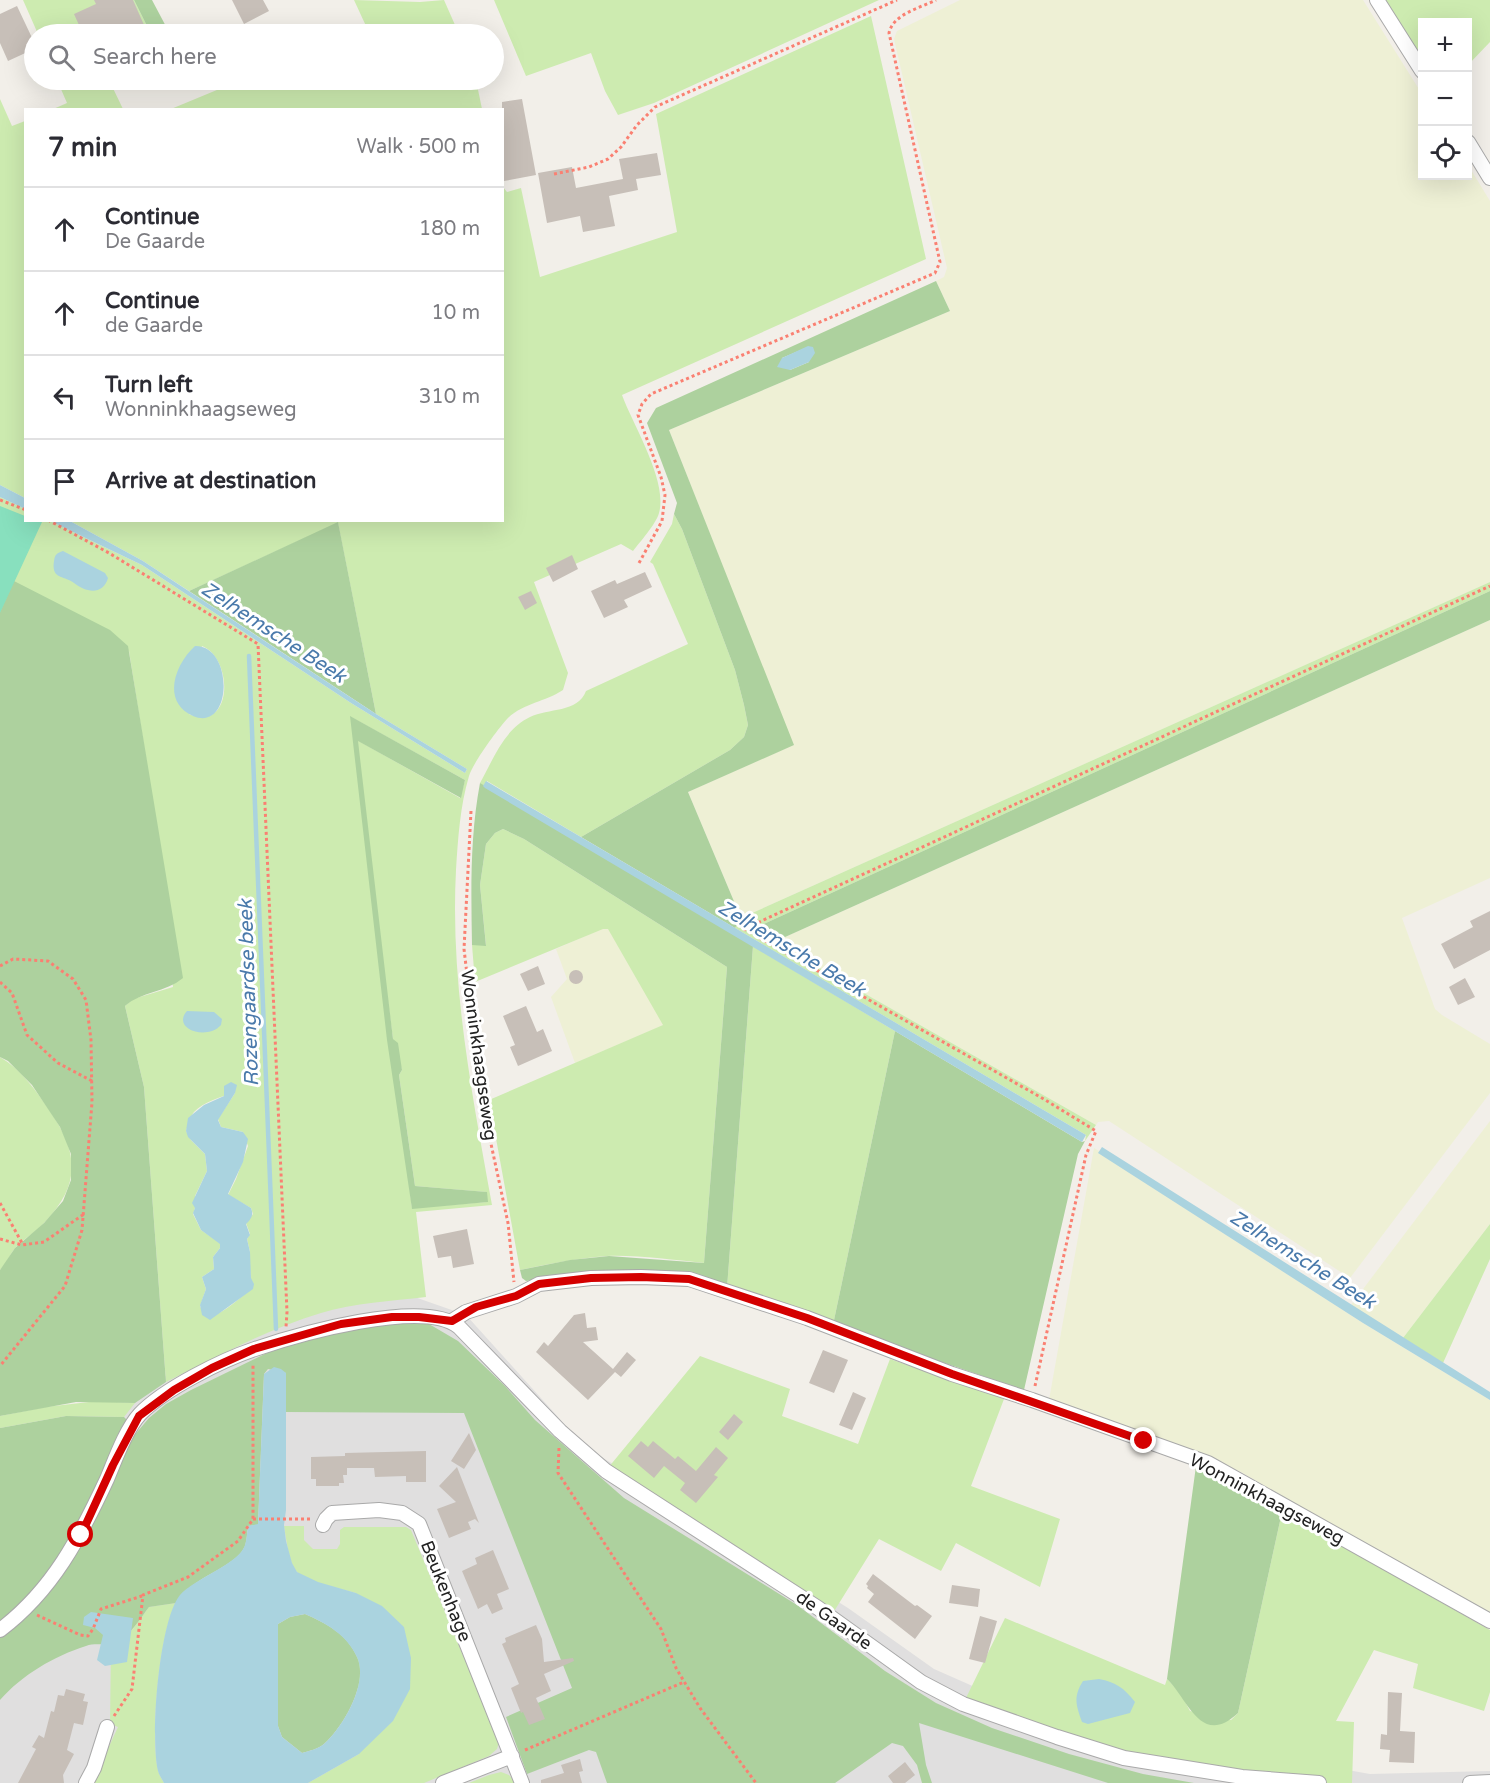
<!DOCTYPE html>
<html lang="en">
<head>
<meta charset="utf-8">
<style>
	body { margin:0; font-family:"Varela Round",sans-serif; background:#f2f2f3; color:#2b2b33 }
	.controls { position:absolute; right:18px; top:18px; display:grid; overflow:hidden; border-radius:0px; box-shadow:0 6px 24px #0002 }
	.controls button { width:54px; height:54px; display:grid; place-items:center; padding:0; border:0; border-bottom:2px solid #e1e1e2; background:#fff; color:#2b2b33; font:30px sans-serif }
	.stop { position:absolute; width:18px; height:18px; margin:-14px; border:4px solid #d40000; border-radius:50%; background:#fff }
	.stop.end { background:#d40000; border-color:#fff; box-shadow:0 2px 6px #0008 }
	.list { margin:0; padding:0; list-style:none }
	h2 { display:flex; justify-content:space-between; align-items:center; height:78px; margin:0; padding:0 24px; font-size:26px }
	h2 small { font-size:20px; font-weight:400; color:#7c7c81 }
	.list li { display:grid; grid-template-columns:39px 1fr auto; gap:18px; align-items:center; box-sizing:border-box; height:84px; padding:0 24px; border-top:2px solid #e1e1e2 }
	.list b { display:block; font-size:22px; white-space:nowrap }
	.list p { margin:0; font-size:20px; white-space:nowrap; color:#7c7c81 }
	.list em { font-size:20px; font-style:normal; color:#7c7c81 }
	.icon { flex:none; width:33px; height:33px; fill:none; stroke:currentColor; stroke-width:2; stroke-linecap:round; stroke-linejoin:round }
	.map { position:relative; flex:none; width:1490px; height:1783px; overflow:hidden }
	.search { position:absolute; background:#fff; box-shadow:0 6px 24px #0002; left:24px; top:24px; width:480px; height:66px; display:flex; align-items:center; gap:15px; box-sizing:border-box; padding:0 21px; border-radius:33px; color:#7c7c81; font-size:22px }
	.panel { position:absolute; background:#fff; box-shadow:0 6px 24px #0002; left:24px; top:108px; width:480px; height:414px; border-radius:0px }
	.map>svg:first-child { display:block }
</style>
</head>
<body>
<div class="map">
<svg width="1490" height="1783" viewBox="0 0 1490 1783">
	<rect width="100%" height="100%" fill="#f2efe9"/>
	<!-- residential -->
	<path fill="#e0dfdf" d="M406 1294 466 1315 586 1448 701 1516 848 1608 934 1669 1041 1716 1370 1774 1490 1771V1783H0V1612L136 1390 324 1299Z"/>
	<!-- farmland -->
	<path fill="#eef0d5" d="M960 0H1363L1422 94V176H1468V165L1490 201V582L741 918 688 792 793 745 669 430 950 311 936 281 944 277 947 268 894 39 897 31Z
		M1490 620V878L1402 918 1435 1009 1442 1015 1490 1044V1093L1350 1278 1109 1121 1098 1122 1096 1125 774 942Z
		M603 928H608L664 1025 575 1063 551 997 567 979 556 949Z
		M1490 1121V1224L1403 1338 1351 1305Z
		M1094 1148 1099 1151V1153L1363 1323 1490 1400V1613L1454 1596 1241 1472 1210 1459 1049 1400Z"/>
	<!-- grass -->
	<path fill="#cdebb0" fill-rule="evenodd" d="M23 0H134L151 34H38Z
		M354 0 420 2 444 0 459 34H345L366 26Z
		M494 0H879L654 103 618 115 605 91 591 53 526 76Z
		M1384 0H1490V42L1468 65V22H1422V61Z
		M871 16 926 259 622 395C633 425 668 481 659 513 656 524 640 542 633 551L621 544 534 582 568 673 563 690C545 702 523 703 507 719 497 730 473 763 469 776 460 806 458 839 456 870 450 983 472 1094 492 1205L416 1212 426 1297C391 1301 355 1303 321 1313 267 1329 217 1357 166 1382L144 1087 125 1006 133 999 173 987 150 784 129 651 0 612V497L25 509 26 520 50 521 142 565 351 703 465 773 467 769 376 714 338 523 189 591 143 561 70 521 502 520 503 187 507 192 521 188 540 277 677 232 656 114ZM202 646C234 659 233 733 189 714ZM351 717 465 780 460 798 357 740 387 994 393 1039 402 1070 399 1075 415 1186 486 1192 487 1202 412 1208ZM235 1093 218 1119 221 1127 243 1132 248 1146 236 1179 228 1195 251 1208 253 1214 246 1223 250 1234 247 1239 250 1252 249 1260 252 1289C244 1294 225 1312 218 1313 214 1313 208 1312 203 1312L200 1306 206 1289 202 1277 214 1269 213 1257 220 1248V1243L201 1230 193 1214 195 1208V1196L207 1171 205 1154 191 1140 186 1131C188 1125 190 1117 194 1112 203 1102 222 1096 235 1093Z
		M57 80H109L123 109 51 110 67 103Z
		M241 80H476L482 109H171Z
		M0 99 12 126 25 121V498L0 485Z
		M674 514 682 529 735 670 744 705 748 725 744 737 730 750 581 837 487 781 483 786 480 783C493 760 504 729 530 717 548 708 578 713 586 691L688 644 653 564 650 562 672 524Z
		M1490 582V591L755 928 774 942 1096 1125 1085 1141 1086 1135 735 928 741 918Z
		M503 829 524 839 727 967 704 1263C672 1260 639 1255 607 1256 578 1258 549 1264 520 1270L489 1100 663 1025 608 929H603L475 982 472 945H486L480 885 486 844 495 833Z
		M753 946 895 1031 833 1325 727 1288Z
		M0 1057C22 1070 36 1091 50 1111 79 1154 81 1184 44 1223 36 1232 25 1238 16 1247 10 1254 7 1263 0 1270Z
		M1490 1224V1259L1443 1363 1403 1338Z
		M700 1356 790 1389 782 1416 858 1444 890 1359 1004 1399 971 1486 1060 1519 1040 1587 956 1543 941 1571 879 1539 833 1613C761 1561 683 1516 608 1468Z
		M98 1401 135 1403 124 1417 66 1416 0 1428V1416L45 1407Z
		M1282 1512 1490 1630V1692L1484 1711 1413 1688 1418 1664 1374 1650 1336 1721 1354 1722 1352 1783H1311L1152 1762 965 1700 1005 1618 1165 1685 1167 1679 1181 1694 1190 1711 1231 1720 1238 1713Z
		M284 1526H304V1540L313 1549H337L340 1544V1530L344 1527H406L411 1530 499 1742 497 1749 489 1756 424 1783H308L359 1754 356 1593C342 1589 307 1582 297 1572 289 1564 286 1537 284 1526Z
		M176 1603C159 1633 150 1737 158 1770 159 1775 162 1779 164 1783H92L118 1727 110 1724 111 1643 133 1629 149 1607Z
		M501 1772 509 1775 516 1783H469L489 1775Z"/>
	<!-- forest -->
	<path fill="#add19e" fill-rule="evenodd" d="M134 0H152L170 34H151Z
		M936 281 950 311 669 430 794 745 688 792 741 918 735 928 581 837 730 750 744 737 748 725 744 705 735 670 682 529 674 514 677 503 647 423 656 408ZM808 347 809 362 790 370 782 358Z
		M338 522 376 714 189 591Z
		M14 581 110 630 128 646 183 978C165 993 142 991 125 1006L144 1087 166 1382 135 1403 76 1402 0 1416V1270L15 1248 44 1223 63 1201 71 1180V1154L60 1127 32 1085 8 1061 0 1057V612Z
		M1490 591V620L774 942 755 928Z
		M350 716 465 780 461 798 358 741 393 1039 398 1043 402 1070 399 1075 415 1186 487 1192 488 1202 412 1209 387 1040Z
		M480 783 753 946 727 1288 578 1274 526 1281 522 1278 520 1270 570 1260 609 1256 704 1263 727 967 524 839 503 829 495 833 486 844 480 885 486 946 472 945C471 890 470 836 480 783Z
		M895 1031 1082 1142 1085 1141 1078 1154 1024 1390 833 1325Z
		M392 1322 429 1324 458 1341 505 1386 535 1420 624 1498 797 1605 885 1671 936 1703 992 1728 1069 1754 1143 1774 1194 1783H1108L919 1723 926 1765 932 1783H922L917 1765 903 1746 892 1743 835 1783H607L596 1752 589 1750 527 1774 506 1717 572 1688 464 1413 285 1412 286 1373 268 1369 264 1374 258 1525 248 1526C247 1532 247 1540 245 1546 236 1568 190 1577 176 1603L149 1607C140 1619 131 1634 118 1642 109 1647 96 1642 86 1646 54 1656 22 1675 0 1700V1635L60 1578 76 1554 132 1438 149 1418 166 1404 191 1390 273 1350 323 1335Z
		M66 1416 124 1417 128 1421 61 1558 37 1591 0 1624V1428Z
		M1196 1466 1229 1481 1282 1512 1238 1713C1201 1748 1188 1699 1167 1679Z
		M305 1614C326 1623 348 1635 357 1657 369 1683 343 1727 324 1744 318 1749 309 1751 302 1753L282 1737 278 1726V1624L290 1617Z"/>
	<!-- pitch -->
	<path fill="#88e0be" d="M0 506 25 516 26 520 42 522 0 613Z"/>
	<!-- water -->
	<path fill="#aad3df" fill-rule="evenodd" d="M808 346 813 347 815 353 809 362 790 370 777 367 782 358Z
		M0 485 25 498V509L0 497Z
		M50 521H70L143 561 376 714 467 769 465 773 351 703 142 565Z
		M63 551 105 573 108 578C103 596 85 592 74 583 64 575 51 580 54 561 55 554 57 553 63 551Z
		M195 646C234 645 233 733 193 716 161 702 175 664 195 646Z
		M486 781 1086 1135 1082 1142 485 788 483 786Z
		M187 1011 214 1012 222 1019 221 1025C207 1041 171 1029 187 1011Z
		M231 1082 237 1085 235 1093 218 1120 221 1127 243 1132 248 1139 243 1162 228 1194 251 1208C254 1215 251 1219 246 1224L250 1235 247 1239 250 1252 251 1278 254 1284 253 1289 210 1320 202 1315 200 1305 206 1289 202 1277 214 1269 213 1257 220 1248V1244L201 1230 193 1213 195 1208 192 1203 207 1171 205 1154 188 1137 186 1131 188 1118 204 1105 224 1096V1086Z
		M1102 1147 1490 1392V1400L1363 1323 1098 1153Z
		M274 1367 281 1369 286 1373V1510L284 1525 286 1541 292 1563 297 1572 318 1582 356 1593 382 1606 404 1627 411 1658 410 1689 393 1721 359 1754 308 1783H164C162 1779 159 1775 158 1771 150 1738 159 1620 180 1595 195 1578 239 1564 245 1545 247 1539 247 1532 248 1526L258 1524 264 1374ZM305 1614C326 1623 347 1635 357 1657 369 1683 343 1727 324 1744 318 1749 309 1751 302 1753L282 1737 278 1726V1624L290 1617Z
		M91 1612 133 1618 127 1662 105 1666 97 1660 103 1635 95 1628 83 1625 84 1617Z
		M1099 1679C1116 1682 1124 1688 1135 1702L1130 1713 1088 1724 1082 1722C1076 1705 1073 1697 1083 1681Z"/>
	<g fill="none" stroke-linecap="round" stroke-linejoin="round">
		<!-- stream -->
		<path stroke="#aad3df" stroke-width="4.5" d="M249 656 276 1329"/>
	</g>
	<!-- building -->
	<path fill="#c7bfb8" d="M94 0H133L148 34H83L74 14 96 4Z
		M232 0H263L269 11 244 24Z
		M17 6 34 42V49L8 61 0 43V14Z
		M522 99 536 175 504 181 502 171V102Z
		M657 153 661 175 636 179 638 190 609 196 615 226 583 232 580 216 547 223 538 173 572 167 576 188 623 179 619 159Z
		M572 555 578 569 553 582 546 568Z
		M645 572 652 587 624 600 628 607 604 618 591 591 615 580 617 584Z
		M531 591 537 603 525 610 518 597Z
		M1490 911V950L1454 969 1441 944 1473 927 1470 921Z
		M538 966 545 984 528 991 520 974Z
		M569 977a7 7 0 1 1 14 0a7 7 0 1 1-14 0Z
		M1465 978 1475 997 1458 1005 1449 987Z
		M526 1006 537 1032 543 1029 552 1051 518 1066 510 1047 515 1045 503 1016Z
		M467 1229 474 1264 453 1268 451 1256 438 1258 433 1236Z
		M585 1313 587 1328 596 1327 598 1340 583 1342 613 1369 627 1352 636 1360 621 1377 615 1372 588 1400 536 1352 544 1342 548 1346 574 1315Z
		M823 1350 848 1360 834 1393 809 1383Z
		M853 1392 866 1398 852 1430 839 1425Z
		M734 1414 743 1422 728 1440 719 1432Z
		M469 1433 476 1450 464 1469 451 1461Z
		M641 1441 648 1447 653 1441 675 1459 678 1456 696 1471 716 1447 728 1458 714 1475 718 1477 696 1503 680 1490 685 1483 664 1466 654 1478 628 1456Z
		M426 1451V1482H406V1476L375 1477 374 1468H347V1475H343L344 1483H339V1486H316V1479H311V1457L345 1456V1453Z
		M457 1467 479 1523 475 1519 468 1522 471 1529 449 1538 437 1509 456 1502 439 1486Z
		M493 1550 509 1589 497 1594 503 1609 492 1614 487 1604 478 1609 462 1571 477 1564 475 1558Z
		M873 1574 915 1606 917 1605 932 1616 915 1639 868 1602 874 1594 867 1588 868 1586 866 1584Z
		M952 1585 980 1589 978 1607 949 1603Z
		M980 1616 997 1621 985 1663 969 1659Z
		M536 1625 542 1639 544 1662 573 1658 574 1661 544 1674 551 1691 536 1698 545 1719 529 1725 523 1712 521 1713 511 1688 519 1684 502 1644 506 1642 505 1638Z
		M66 1689 85 1694 83 1701 88 1702 83 1725 74 1723 67 1750 74 1754 63 1775 64 1783H18L36 1749 32 1747 39 1735 44 1738 51 1711 54 1712 58 1695 64 1696Z
		M1388 1692 1402 1693 1400 1731 1415 1732 1414 1763 1389 1762 1390 1750 1380 1749 1381 1734 1387 1735Z
		M580 1759 583 1771 579 1772 582 1783H541V1780L564 1773 561 1765Z
		M905 1762 915 1775 905 1783H893L888 1776Z"/>
	<g fill="none" stroke-linecap="round" stroke-linejoin="round">
		<defs>
			<path id="street" d="M1377 0 1422 71
				M1468 142 1490 178
				M452 1321 466 1312 516 1296 539 1284 591 1278 641 1277 689 1279 807 1318 952 1374 1032 1400 1208 1463 1490 1621
				M323 1525 326 1519 332 1513 379 1510 402 1513 419 1524 522 1783
				M0 1630C53 1590 80 1537 107 1479 115 1460 126 1429 140 1414 164 1389 222 1360 255 1349 296 1335 423 1298 459 1327L560 1431 606 1471 818 1608 921 1682 963 1704 1057 1737 1124 1758 1242 1777 1319 1783
				M86 1783 94 1768 107 1727
				M443 1783 512 1756
				M1470 1783 1490 1782"/>
		</defs>
		<!-- street casing -->
		<use href="#street" stroke="#a9a9a9" stroke-width="16"/>
		<!-- path -->
		<path stroke="#fa8072" stroke-width="3" stroke-dasharray="3 3" stroke-linecap="butt" d="M554 174 589 167 608 159 621 147 637 125 655 107 897 0
			M0 500 26 510
			M48 520 109 553 258 644 287 1312 286 1327
			M639 563 662 521 665 495 661 477 638 415 642 404 651 394 935 273 940 262 889 33C893 14 920 8 936 0
			M471 811 464 949 482 1102 508 1223 514 1282
			M0 966 13 959 48 961 73 979 86 1000 91 1040 92 1102 82 1230 65 1286 0 1366
			M0 982 12 993 27 1035 58 1063 92 1081
			M0 1203 22 1243
			M0 1239 22 1245 44 1242 84 1214
			M1035 1386 1086 1155 1096 1131 1042 1098 744 929 1490 586
			M559 1448 558 1473 661 1629 676 1668 700 1708 756 1783
			M253 1519H312
			M37 1615 80 1635 88 1636 93 1629 101 1609 142 1596
			M114 1716 132 1689 143 1595 188 1577 238 1541 253 1519V1365
			M525 1750 684 1682"/>
		<!-- street -->
		<use href="#street" stroke="#fff" stroke-width="14"/>
	</g>
	<g fill="none" stroke-linecap="round" stroke-linejoin="round">
		<!-- route -->
		<path stroke="#d40000" stroke-width="8" d="M81 1535 113 1465 139 1416 174 1390 212 1368 254 1349 341 1324 392 1317H419L452 1321 476 1307 516 1296 539 1284 591 1278 641 1277 689 1279 807 1318 952 1374 1144 1441"/>
	</g>
	<g text-anchor="middle" stroke-width="6" stroke-linejoin="round" paint-order="stroke">
		<!-- street labels -->
		<g font-size="18" fill="#222" stroke="#fff">
			<text transform="translate(479 1055) rotate(82)" y="6">Wonninkhaagseweg</text>
			<text transform="translate(1267 1499) rotate(28)" y="6">Wonninkhaagseweg</text>
			<text transform="translate(446 1591) rotate(68)" y="6">Beukenhage</text>
			<text transform="translate(834 1620) rotate(35)" y="6">de Gaarde</text>
		</g>
		<!-- water labels -->
		<g font-size="20" font-style="italic" fill="#4a7aab" stroke="#fff">
			<text transform="translate(274 632) rotate(33)" y="7">Zelhemsche Beek</text>
			<text transform="translate(792 948) rotate(31)" y="7">Zelhemsche Beek</text>
			<text transform="translate(248 993) rotate(-92)" y="7">Rozengaardse beek</text>
			<text transform="translate(1303 1259) rotate(32)" y="7">Zelhemsche Beek</text>
		</g>
	</g>
</svg>
<div class="controls">
<button>+</button>
<button>−</button>
<button><svg class="icon" aria-label="locate" viewBox="0 0 24 24"><circle cx="12" cy="12" r="6"/><path d="M12 2v4M12 18v4M2 12h4M18 12h4"/></svg></button>
</div>
<div class="stop" style="left:81px;top:1535px"></div>
<div class="stop end" style="left:1144px;top:1441px"></div>
<div class="search"><svg class="icon" aria-label="search" viewBox="0 0 24 24"><circle cx="10" cy="10" r="6"/><path d="M15 15l6 6"/></svg>Search here</div>
<section class="panel">
<h2>7 min<small>Walk · 500 m</small></h2>
<ul class="list">
<li><svg class="icon" aria-label="ahead" viewBox="0 0 24 24"><path d="M12 20V5M6 11l6-6 6 6"/></svg><div><b>Continue</b><p>De Gaarde</p></div><em>180 m</em></li>
<li><svg class="icon" aria-label="ahead" viewBox="0 0 24 24"><path d="M12 20V5M6 11l6-6 6 6"/></svg><div><b>Continue</b><p>de Gaarde</p></div><em>10 m</em></li>
<li><svg class="icon" aria-label="left" viewBox="0 0 24 24"><path d="M17 20v-9H6M10 6l-5 5 5 5"/></svg><div><b>Turn left</b><p>Wonninkhaagseweg</p></div><em>310 m</em></li>
<li><svg class="icon" aria-label="arrive" viewBox="0 0 24 24"><path d="M6 21V4h12l-3 4 3 4H6"/></svg><div><b>Arrive at destination</b></div></li>
</ul>
</section>
</div>
</body>
</html>
